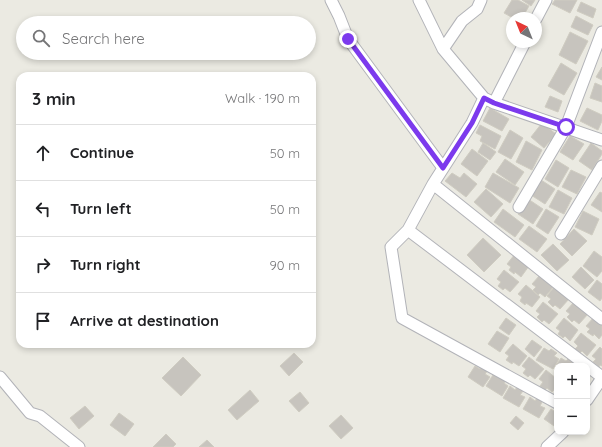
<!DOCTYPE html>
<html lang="en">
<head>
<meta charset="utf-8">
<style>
	body { margin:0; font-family:Quicksand,sans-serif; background:#f2f2f2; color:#202124 }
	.controls { position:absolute; right:12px; bottom:12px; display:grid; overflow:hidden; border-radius:8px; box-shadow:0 2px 6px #0003 }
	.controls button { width:36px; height:36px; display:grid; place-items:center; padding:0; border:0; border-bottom:1px solid #e0e0e0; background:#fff; color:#202124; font:20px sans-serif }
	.compass { position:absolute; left:506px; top:12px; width:36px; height:36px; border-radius:50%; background:#fff; box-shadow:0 2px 6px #0003; rotate:317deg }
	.stop { position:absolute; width:12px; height:12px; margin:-9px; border:3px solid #7c3aed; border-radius:50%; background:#fff }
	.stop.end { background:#7c3aed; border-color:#fff; box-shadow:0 1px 4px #0008 }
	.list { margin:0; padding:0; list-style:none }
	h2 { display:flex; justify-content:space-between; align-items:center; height:52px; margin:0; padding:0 16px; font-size:17px }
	h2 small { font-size:13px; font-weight:400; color:#757577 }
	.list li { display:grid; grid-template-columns:26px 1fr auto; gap:12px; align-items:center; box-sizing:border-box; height:56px; padding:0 16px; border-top:1px solid #e0e0e0 }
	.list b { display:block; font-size:15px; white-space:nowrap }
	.list em { font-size:13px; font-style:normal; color:#757577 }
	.icon { flex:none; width:22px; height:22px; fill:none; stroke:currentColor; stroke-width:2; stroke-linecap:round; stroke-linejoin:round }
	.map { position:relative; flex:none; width:602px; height:447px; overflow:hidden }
	.search { position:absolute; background:#fff; box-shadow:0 2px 6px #0003; left:16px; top:16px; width:300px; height:44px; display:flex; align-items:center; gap:10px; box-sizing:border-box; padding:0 14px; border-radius:22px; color:#757577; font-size:15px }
	.panel { position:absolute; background:#fff; box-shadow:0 2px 6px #0003; left:16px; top:72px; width:300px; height:276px; border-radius:12px }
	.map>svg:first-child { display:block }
</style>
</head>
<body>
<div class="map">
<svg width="602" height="447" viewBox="0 0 602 447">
	<rect width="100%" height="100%" fill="#ebeae2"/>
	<!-- building -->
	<path fill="#c7c4be" stroke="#cfccc1" d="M512 0H518L529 6 522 18H513L504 13Z
		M522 0H535L531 6Z
		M555 0H577L570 13 552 4Z
		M581 2 596 9 593 18 577 11Z
		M576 16 593 25 588 35 571 27Z
		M570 32 588 41 576 64 559 55Z
		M561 63 577 73 564 95 548 86Z
		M602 67V80L596 77Z
		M595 83 602 86V102L590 98Z
		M550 96 562 101 558 112 545 107Z
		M490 108 509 119 502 131 483 121Z
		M587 108 602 115V121L598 130 580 121Z
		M542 123 556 134 544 148 531 137Z
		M480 125 501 136 495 149 480 141 482 136 476 133Z
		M510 130 523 138 511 159 498 152Z
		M570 136 584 144 573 160 560 152Z
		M526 141 542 150 532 170 516 162Z
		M483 143 496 152 490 160 478 152Z
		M591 143 602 151V154L592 170 579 161Z
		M472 149 488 161 477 176 461 164Z
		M505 159 524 172 515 185 496 172Z
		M556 160 569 168 558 187 545 179Z
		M571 170 586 177 577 194 562 187Z
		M452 173 460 178 464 173 477 184 466 197 445 181Z
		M493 173 519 188 510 203 485 187Z
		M541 180 555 189 545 204 531 195Z
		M486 189 503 204 491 217 474 202Z
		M558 190 572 198 564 214 549 207Z
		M600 192 602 193V212L591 205Z
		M528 199 543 209 533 224 518 214Z
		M503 209 524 225 515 237 494 222Z
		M546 209 559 217 548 234 536 226Z
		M583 211 599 219 592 235 575 227Z
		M529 226 547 239 537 252 519 239Z
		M574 229 587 241 572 256 560 244Z
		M483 238 501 255 484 272 467 255Z
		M553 244 569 260 557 271 541 255Z
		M594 251 602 257V271L597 277 583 266Z
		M515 254 529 266 521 277 515 272 514 274 509 270 511 267 507 264Z
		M581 267 594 280 585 289 572 277Z
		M504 270 519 282 510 292 505 288 503 290 498 286 501 282 497 279Z
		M540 275 554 286 545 297 540 293 538 295 533 290 536 287 532 284Z
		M597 280 602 284V298L600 301 588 292Z
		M526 285 540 297 532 307 526 303 525 305 520 301 522 297 518 294Z
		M554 287 569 299 560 309 555 305 553 307 548 302 551 299 547 296Z
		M543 302 558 314 549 324 544 320 542 322 537 317 540 314 536 311Z
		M574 302 588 314 579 324 574 320 572 322 567 317 570 314 566 311Z
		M594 317 602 323V335L599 339 594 334 593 336 587 332 590 329 586 326Z
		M506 318 516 325 509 335 499 328Z
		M564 318 578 330 570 341 565 336 563 338 558 334 560 331 556 328Z
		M497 331 509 338 500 352 488 344Z
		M581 333 596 345 587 356 582 351 580 353 575 349 578 346 574 342Z
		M532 340 542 347 534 357 525 349Z
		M513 344 527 356 519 366 513 362 512 364 506 360 509 356 505 353Z
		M600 347 602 349V366L600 365 599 367 593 362 596 359 592 356Z
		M544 348 549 351 551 349 557 353 554 356 559 359 553 369 536 360Z
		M294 353 303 362 289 376 280 366Z
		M183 357 201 375 181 396 162 378Z
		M529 357 544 369 535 379 530 375 528 377 523 373 526 369 522 366Z
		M561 358 566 361 568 359 574 362 571 366H557V371L554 369Z
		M475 366 480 369 482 367 488 370 485 374 490 377 483 387 468 377Z
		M546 370 557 379V386L552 392 547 388 545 390 540 386 543 382 539 379Z
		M493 375 499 378 500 376 506 380 504 383 508 386 502 396 486 386Z
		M510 386 515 390 517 387 523 391 520 395 525 397 519 407 503 398Z
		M250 390 259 401 237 420 228 410Z
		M300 392 309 403 299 412 289 401Z
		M530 397 535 401 537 398 542 402 540 406 545 408 539 418 523 409Z
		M85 406 94 416 79 429 70 418Z
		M551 409 557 413V428L544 419Z
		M119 413 134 424 125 436 110 425Z
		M341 415 353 428 341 439 329 426Z
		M516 416 524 423 518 430 510 423Z
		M166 434 176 444 173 447H153Z
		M207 440 214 447H199Z"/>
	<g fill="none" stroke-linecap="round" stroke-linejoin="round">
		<defs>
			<path id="minor" d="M331 0 339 16 348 39 443 168
				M419 0 443 49 484 98 494 103 602 140
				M536 19 546 0
				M443 49 462 21 477 9 481 0
				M484 98 472 123 433 184 602 319
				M494 103 525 42
				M433 184 408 230 602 377
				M519 207 566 127 602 32
				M408 230 391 247 402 318 557 403
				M561 234 602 166
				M0 377 30 413 40 416 79 447
				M587 400 602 378
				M547 447 563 432"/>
		</defs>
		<!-- minor casing -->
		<use href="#minor" stroke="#b2b3b8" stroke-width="13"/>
		<!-- minor -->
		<use href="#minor" stroke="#fff" stroke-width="11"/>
	</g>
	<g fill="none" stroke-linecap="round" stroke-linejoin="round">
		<!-- route -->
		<path stroke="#7c3aed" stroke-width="5" d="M348 39 443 168 472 123 484 98 494 103 566 127"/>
	</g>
</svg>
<div class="controls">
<button>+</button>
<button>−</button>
</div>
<svg class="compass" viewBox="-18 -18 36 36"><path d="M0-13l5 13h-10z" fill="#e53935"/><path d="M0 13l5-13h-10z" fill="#757577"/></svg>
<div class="stop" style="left:566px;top:127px"></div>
<div class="stop end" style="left:348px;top:39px"></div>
<div class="search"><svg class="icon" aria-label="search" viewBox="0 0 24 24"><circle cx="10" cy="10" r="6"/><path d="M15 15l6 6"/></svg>Search here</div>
<section class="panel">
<h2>3 min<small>Walk · 190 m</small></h2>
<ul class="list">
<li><svg class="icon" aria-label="ahead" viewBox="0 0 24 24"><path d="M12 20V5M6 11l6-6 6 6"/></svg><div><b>Continue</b></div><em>50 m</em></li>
<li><svg class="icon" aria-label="left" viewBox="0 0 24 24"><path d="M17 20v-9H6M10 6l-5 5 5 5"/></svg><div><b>Turn left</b></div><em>50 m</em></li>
<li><svg class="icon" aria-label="right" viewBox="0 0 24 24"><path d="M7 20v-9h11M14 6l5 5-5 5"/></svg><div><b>Turn right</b></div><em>90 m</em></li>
<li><svg class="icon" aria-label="arrive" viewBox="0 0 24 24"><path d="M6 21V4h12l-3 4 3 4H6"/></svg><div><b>Arrive at destination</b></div></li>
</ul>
</section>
</div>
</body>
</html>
